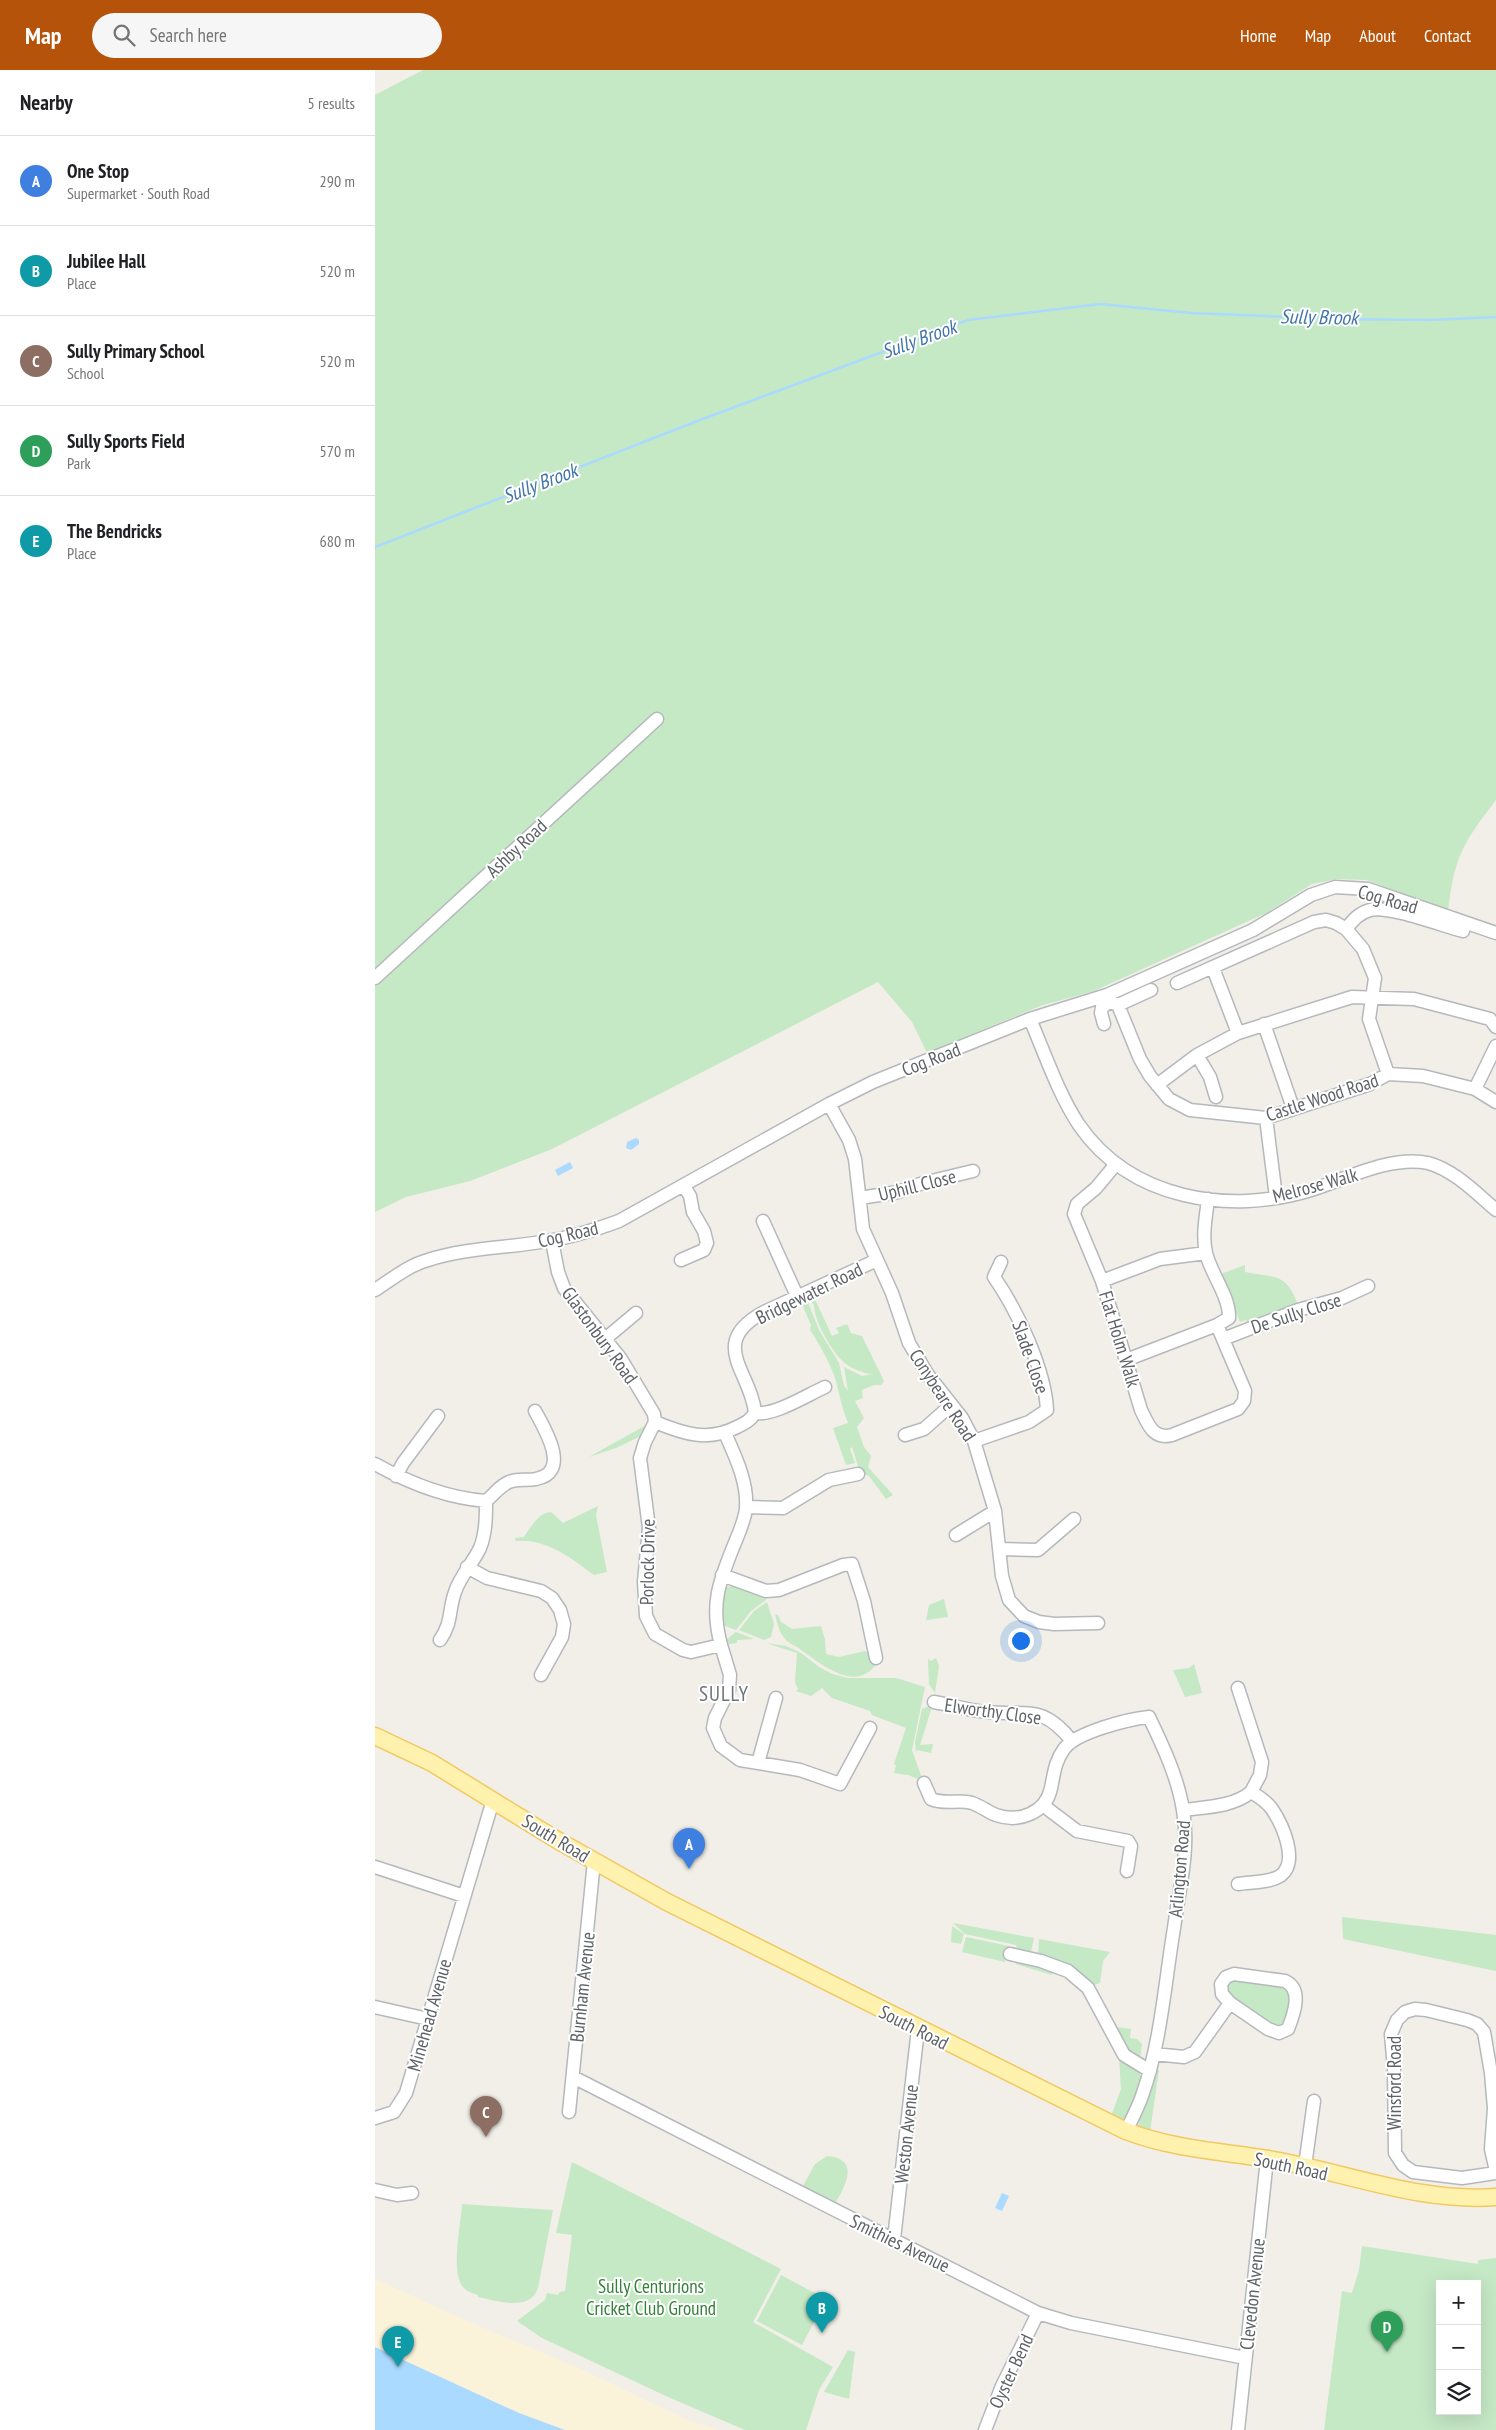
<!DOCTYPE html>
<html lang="en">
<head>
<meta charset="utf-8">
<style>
	body { margin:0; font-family:"PT Sans Narrow",sans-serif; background:#f6f6f6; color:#202124 }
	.controls { position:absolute; right:15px; bottom:15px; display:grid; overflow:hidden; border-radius:0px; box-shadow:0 5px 20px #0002 }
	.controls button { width:45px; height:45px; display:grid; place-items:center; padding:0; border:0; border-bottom:1px solid #e0e0e0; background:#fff; color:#202124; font:25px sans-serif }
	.you { position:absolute; left:645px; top:1570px; width:18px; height:18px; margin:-12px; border:4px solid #fff; border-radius:50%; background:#1a73e8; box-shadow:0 0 0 8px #1a73e833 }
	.badge { display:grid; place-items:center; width:32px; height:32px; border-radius:50%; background:#b45309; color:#fff; font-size:16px; font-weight:700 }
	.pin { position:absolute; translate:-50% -41px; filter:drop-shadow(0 1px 2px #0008) }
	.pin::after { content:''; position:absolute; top:26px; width:18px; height:15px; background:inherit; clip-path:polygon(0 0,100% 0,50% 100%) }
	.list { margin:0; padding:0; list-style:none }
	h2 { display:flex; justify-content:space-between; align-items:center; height:65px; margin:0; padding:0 20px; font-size:21px }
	h2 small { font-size:16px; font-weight:400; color:#757577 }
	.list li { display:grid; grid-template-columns:32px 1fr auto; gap:15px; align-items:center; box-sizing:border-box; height:90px; padding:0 20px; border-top:1px solid #e0e0e0 }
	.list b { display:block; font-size:19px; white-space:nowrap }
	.list p { margin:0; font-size:16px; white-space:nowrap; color:#757577 }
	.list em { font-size:16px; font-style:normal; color:#757577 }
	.icon { flex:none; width:28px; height:28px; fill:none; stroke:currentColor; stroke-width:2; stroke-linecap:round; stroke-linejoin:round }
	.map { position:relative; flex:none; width:1121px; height:2360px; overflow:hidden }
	header { display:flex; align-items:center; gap:30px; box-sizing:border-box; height:70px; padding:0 25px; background:#b45309; color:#fff }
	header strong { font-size:24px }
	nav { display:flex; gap:28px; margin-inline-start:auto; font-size:18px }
	.search { width:350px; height:45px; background:#f6f6f6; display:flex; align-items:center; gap:12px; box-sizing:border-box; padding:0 18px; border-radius:28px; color:#757577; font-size:19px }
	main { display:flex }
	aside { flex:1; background:#fff }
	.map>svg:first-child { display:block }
</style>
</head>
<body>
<header>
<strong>Map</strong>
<div class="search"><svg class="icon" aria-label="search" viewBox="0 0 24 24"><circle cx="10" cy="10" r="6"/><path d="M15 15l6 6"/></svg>Search here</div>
<nav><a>Home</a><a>Map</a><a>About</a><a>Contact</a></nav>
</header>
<main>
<aside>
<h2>Nearby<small>5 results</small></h2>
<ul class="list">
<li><span class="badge" style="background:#3f7fe0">A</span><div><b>One Stop</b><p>Supermarket · South Road</p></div><em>290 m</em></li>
<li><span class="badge" style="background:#0f9aa8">B</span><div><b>Jubilee Hall</b><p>Place</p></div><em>520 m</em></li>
<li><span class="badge" style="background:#8d6e63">C</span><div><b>Sully Primary School</b><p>School</p></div><em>520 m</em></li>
<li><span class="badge" style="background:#2e9e5b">D</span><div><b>Sully Sports Field</b><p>Park</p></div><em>570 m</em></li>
<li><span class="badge" style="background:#0f9aa8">E</span><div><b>The Bendricks</b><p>Place</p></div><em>680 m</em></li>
</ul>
</aside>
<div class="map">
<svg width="1121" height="2360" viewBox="0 0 1121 2360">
	<rect width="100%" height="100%" fill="#f1efe8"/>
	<!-- green -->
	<path fill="#c5e8c5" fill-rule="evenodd" d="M48 0H1121V730C1088 773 1079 787 1073 842L992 810 962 809 937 814 891 843 719 921 665 936 552 983 537 952 503 912 177 1079 95 1111 31 1127 0 1142V25Z
		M870 1195V1202C898 1208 910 1202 922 1232L920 1235 873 1253 871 1250 865 1252 846 1204Z
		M439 1227 457 1266 464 1263 461 1258 472 1254 476 1263 487 1266 509 1311 506 1315H499L487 1320 488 1328 480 1331 489 1348 482 1357 489 1377 496 1386 493 1397 518 1425 511 1429 494 1406 485 1402 477 1377 475 1379 480 1393 471 1395 458 1358 473 1353C466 1337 464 1320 459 1305 453 1290 444 1273 435 1260L436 1255 427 1234 432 1230 444 1260 464 1293 469 1316 473 1321 469 1297 487 1306 499 1304C489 1304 477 1299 470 1293 458 1284 439 1251 439 1235L436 1231Z
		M273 1354 266 1366 241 1378 214 1387Z
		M223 1436 221 1445 232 1502 219 1505C196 1488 171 1468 141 1471L140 1468 149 1467C156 1457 163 1443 176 1442L188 1453Z
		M358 1516 391 1527V1530L376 1541 361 1560 348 1555C346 1544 344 1526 352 1517Z
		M569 1529 573 1547 551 1550 554 1535Z
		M392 1532 399 1554 396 1567 389 1570 364 1560 379 1541Z
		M400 1544 403 1545 406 1552 417 1559 446 1556 450 1570 451 1584 464 1587 490 1581 499 1587 501 1594C481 1624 445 1593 426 1580 421 1575 415 1575 410 1569 404 1562 402 1553 400 1544Z
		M361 1562 379 1569 362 1570V1573L352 1574 351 1570Z
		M391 1573 411 1576 426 1583 444 1597 457 1604 473 1608H521L550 1617 537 1680 548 1711 533 1705 519 1703 521 1695 519 1694 531 1658 497 1645 495 1641 457 1628 447 1618 436 1626 421 1621 423 1619 420 1612 422 1583Z
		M561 1588 564 1596 560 1623 554 1614 553 1589 556 1591Z
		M819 1594 827 1623 810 1627 798 1600 814 1598Z
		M554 1636 557 1637 545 1675 558 1674 556 1683 542 1680 541 1683 540 1672 547 1639Z
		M967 1847 1121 1865V1901L968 1869Z
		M578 1853 659 1868 656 1882 652 1885 643 1882 641 1875 590 1864Z
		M577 1856 589 1864 586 1874 576 1872Z
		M591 1867 634 1876 630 1892 587 1882Z
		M664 1869 735 1882 728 1891 725 1913 716 1916 663 1886Z
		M642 1893 679 1899 677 1905 640 1894Z
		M857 1908 909 1915 917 1919 913 1952 904 1959 852 1925 850 1914Z
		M741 1957 756 1959 755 1968 762 1969 767 1974 765 1989 756 1986Z
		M744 1987 763 2000 768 2010 752 2050 736 2046 746 2019Z
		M781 2000H784L775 2062 764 2058C760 2050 779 2012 781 2000Z
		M452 2086C485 2089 471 2114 461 2132L428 2116 440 2094Z
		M197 2092 406 2199 378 2252 458 2297 444 2320 431 2360H370L293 2327 167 2268 142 2251 170 2230 172 2223 183 2225 185 2222 190 2221 197 2165 181 2163Z
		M87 2134 178 2140 163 2218C155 2242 123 2231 103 2227V2225C96 2223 88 2220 85 2212 77 2194 86 2154 87 2134Z
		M987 2176 1103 2194V2190L1121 2188V2360H949L967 2221 977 2223 984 2200ZM1065 2214H1102V2341H1065Z
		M406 2205 451 2229 427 2275 382 2251Z
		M473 2280 480 2282 474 2329 449 2322Z"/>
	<!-- sand -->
	<path fill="#fbf3d9" d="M0 2209 92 2251 201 2297 313 2350 345 2360H0Z"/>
	<!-- water -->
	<path fill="#aadaff" d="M261 1068 264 1070V1074L256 1080 251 1078 252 1072Z
		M195 1092 198 1098 183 1106 180 1100Z
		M627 2123 634 2126 627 2141 620 2138Z
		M0 2277 144 2343 190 2360H0Z"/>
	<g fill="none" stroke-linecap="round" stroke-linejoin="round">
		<!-- stream -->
		<path stroke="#aadaff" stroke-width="2.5" d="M0 477 325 350 593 250 725 234 816 243 961 249 1054 250 1121 247"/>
		<defs>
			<path id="minor" d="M971 859C978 850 984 843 995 840 1013 835 1068 856 1088 861
				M838 898 863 963
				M0 908 282 649
				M802 913 939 852 951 850 961 853 971 859 988 879 1000 908 994 949 1013 1004
				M743 935 776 920
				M655 949C670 984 683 1023 704 1055 756 1130 854 1145 936 1120 971 1109 1016 1085 1053 1093 1079 1100 1101 1123 1121 1140
				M729 954 726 943 727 937 735 932 743 935 765 989 775 1006 794 1029 815 1040 891 1048 995 1014 1013 1004 1048 1006 1100 1019 1121 1032
				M889 954 918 1038
				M822 985 835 1007 841 1027
				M782 1015 822 985 863 963 977 927 1039 929 1115 949 1121 957
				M1100 1019 1121 976
				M454 1034 474 1070 480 1089 488 1159 517 1223 534 1273 553 1305 587 1348 599 1371 620 1441 627 1506 634 1530 649 1546 664 1552 679 1554 723 1553
				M891 1048 901 1127
				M741 1094 721 1118 702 1134 699 1144 727 1211 766 1340C773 1354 778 1370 797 1365L863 1339 869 1331 870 1321 842 1255
				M485 1128 523 1122 548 1113 598 1101
				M388 1151 422 1226
				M177 1171 183 1202 189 1218 246 1289 279 1344 280 1352C309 1364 333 1372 362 1357 370 1353 375 1351 380 1343 399 1346 432 1325 450 1317
				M306 1190 329 1180 332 1173 329 1161 318 1142 315 1126 309 1116
				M727 1211 785 1189 831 1183
				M0 1220C17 1209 34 1195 53 1190 93 1177 137 1178 178 1170 201 1166 222 1159 244 1151L454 1034 498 1012 655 949 732 925 878 860 936 825 960 817 993 819 1121 863
				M230 1269 261 1243
				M848 1269 923 1240 967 1228 993 1216
				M751 1290 842 1255 854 1248C855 1227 836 1204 831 1183 827 1165 831 1147 833 1129
				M380 1343C377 1303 331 1273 389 1242L502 1190
				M280 1352 270 1372 265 1388 274 1458 269 1512 271 1546 280 1564 308 1580 316 1582 346 1575 355 1605 354 1620 340 1648 338 1658 346 1676 365 1690 425 1700 465 1714 495 1658
				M530 1365 549 1359 576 1335
				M599 1371 654 1352 672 1340C670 1299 642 1240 619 1207L626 1192
				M0 1394C34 1413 71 1428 111 1431 119 1425 124 1416 134 1412 143 1408 152 1411 161 1409 197 1402 169 1358 160 1341
				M21 1406 28 1393 63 1346
				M371 1437 408 1438 454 1410 483 1404
				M581 1465 620 1441
				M626 1479 663 1480 699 1449
				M92 1497 112 1508 166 1521 177 1528 185 1540 189 1554 187 1567 166 1605
				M347 1505 391 1521 404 1520 468 1495 477 1494 489 1531 501 1588
				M65 1570C78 1551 73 1541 80 1522 85 1506 98 1493 105 1478 111 1463 111 1447 111 1431
				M346 1575C335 1535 344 1512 359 1475 364 1463 370 1450 371 1438 373 1412 360 1386 350 1363
				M863 1618 887 1692 885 1705 876 1722C883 1726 891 1731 897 1739 907 1754 925 1792 905 1806 894 1813 875 1812 863 1814
				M559 1632C577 1635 595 1641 613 1642 654 1646 667 1634 697 1671
				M383 1693 401 1628
				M549 1713 556 1729C570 1735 583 1729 597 1733 606 1736 613 1742 621 1745 644 1753 671 1743 676 1718 679 1704 680 1691 689 1679 701 1662 754 1649 774 1647 788 1676 803 1708 808 1740 815 1779 804 1820 799 1858 790 1912 786 1971 768 2023 764 2036 757 2049 751 2061
				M669 1736 702 1761 753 1771 756 1776 752 1801
				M808 1740C831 1737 858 1737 876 1722
				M0 1797 89 1826
				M635 1884 666 1891 693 1901 713 1918 749 1985 775 2001
				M0 1937 53 1949
				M779 1984 809 1987 820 1982 855 1933 847 1924 846 1914 851 1907 859 1904 910 1911C928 1919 919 1944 913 1959L904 1963 893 1959 855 1933
				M198 2007 663 2243 696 2253 870 2288
				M194 2042 219 1791
				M0 2048 19 2042 31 2023 118 1730
				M930 2096 939 2031
				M1121 2101 1116 2079 1119 2038 1116 2003 1109 1962 1102 1954 1092 1950 1051 1940 1040 1939 1030 1942 1022 1950 1016 1964 1019 1999 1020 2083 1028 2095 1038 2102 1087 2108 1121 2103
				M0 2120 22 2125 37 2123
				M519 2169 543 1959
				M610 2360 627 2316 663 2243
				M863 2360 892 2089"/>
			<path id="major" d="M0 1666 57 1693 182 1770 292 1832 751 2061C798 2079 844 2081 893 2089 969 2101 1042 2133 1121 2127"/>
		</defs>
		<!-- minor casing -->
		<use href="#minor" stroke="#b5b8bc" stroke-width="15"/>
		<!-- major casing -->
		<use href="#major" stroke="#f2c960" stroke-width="19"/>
		<!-- minor -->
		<use href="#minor" stroke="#fff" stroke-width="12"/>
		<!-- major -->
		<use href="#major" stroke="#fff2af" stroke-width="16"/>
	</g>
	<g text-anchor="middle" stroke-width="4" stroke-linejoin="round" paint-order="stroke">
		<!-- street labels -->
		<g font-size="19" fill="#5f6368" stroke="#fff">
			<text transform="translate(141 778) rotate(-43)" y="7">Ashby Road</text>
			<text transform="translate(1013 829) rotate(16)" y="7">Cog Road</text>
			<text transform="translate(556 989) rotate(-21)" y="7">Cog Road</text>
			<text transform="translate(947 1027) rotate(-18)" y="7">Castle Wood Road</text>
			<text transform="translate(542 1115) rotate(-14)" y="7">Uphill Close</text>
			<text transform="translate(940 1115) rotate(-15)" y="7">Melrose Walk</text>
			<text transform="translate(193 1164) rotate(-13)" y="7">Cog Road</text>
			<text transform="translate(434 1223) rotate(-26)" y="7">Bridgewater Road</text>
			<text transform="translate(921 1243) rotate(-18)" y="7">De Sully Close</text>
			<text transform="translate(225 1265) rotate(54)" y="7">Glastonbury Road</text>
			<text transform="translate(745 1269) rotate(73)" y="7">Flat Holm Walk</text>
			<text transform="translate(656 1287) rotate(71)" y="7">Slade Close</text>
			<text transform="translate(568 1325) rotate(57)" y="7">Conybeare Road</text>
			<text transform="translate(272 1492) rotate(-89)" y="7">Porlock Drive</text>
			<text transform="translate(618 1641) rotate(8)" y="7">Elworthy Close</text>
			<text transform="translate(181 1768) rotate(31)" y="7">South Road</text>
			<text transform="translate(804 1799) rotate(-85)" y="7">Arlington Road</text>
			<text transform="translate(207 1917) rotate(-84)" y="7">Burnham Avenue</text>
			<text transform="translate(54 1945) rotate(-74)" y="7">Minehead Avenue</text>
			<text transform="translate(539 1957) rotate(27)" y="7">South Road</text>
			<text transform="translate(1019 2013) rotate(-90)" y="7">Winsford Road</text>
			<text transform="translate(531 2064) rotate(-84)" y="7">Weston Avenue</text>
			<text transform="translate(916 2096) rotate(12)" y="7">South Road</text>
			<text transform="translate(525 2173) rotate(26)" y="7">Smithies Avenue</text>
			<text transform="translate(877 2224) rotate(-84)" y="7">Clevedon Avenue</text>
			<text transform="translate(636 2301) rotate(-65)" y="7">Oyster Bend</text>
		</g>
		<!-- park labels -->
		<g font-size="19" fill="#348238" stroke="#fff">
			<text x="276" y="2223">Sully Centurions<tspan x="276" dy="22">Cricket Club Ground</tspan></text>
		</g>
		<!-- water labels -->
		<g font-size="20" font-style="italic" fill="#4174aa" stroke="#fff">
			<text transform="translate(944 247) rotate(1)" y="7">Sully Brook</text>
			<text transform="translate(544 269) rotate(-20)" y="7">Sully Brook</text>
			<text transform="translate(165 413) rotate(-21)" y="7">Sully Brook</text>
		</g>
		<!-- quarter labels -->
		<g font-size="21" letter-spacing="1" fill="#70757a" stroke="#fff">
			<text x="349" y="1631">SULLY</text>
		</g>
	</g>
</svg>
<div class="controls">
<button>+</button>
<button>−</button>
<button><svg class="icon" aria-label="layers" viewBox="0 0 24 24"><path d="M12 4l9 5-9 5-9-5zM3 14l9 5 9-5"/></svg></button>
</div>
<div class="you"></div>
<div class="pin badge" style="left:314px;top:1799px;background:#3f7fe0">A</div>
<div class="pin badge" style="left:447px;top:2263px;background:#0f9aa8">B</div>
<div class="pin badge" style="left:111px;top:2067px;background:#8d6e63">C</div>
<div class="pin badge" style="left:1012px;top:2282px;background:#2e9e5b">D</div>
<div class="pin badge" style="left:23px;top:2297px;background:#0f9aa8">E</div>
</div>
</main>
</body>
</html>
